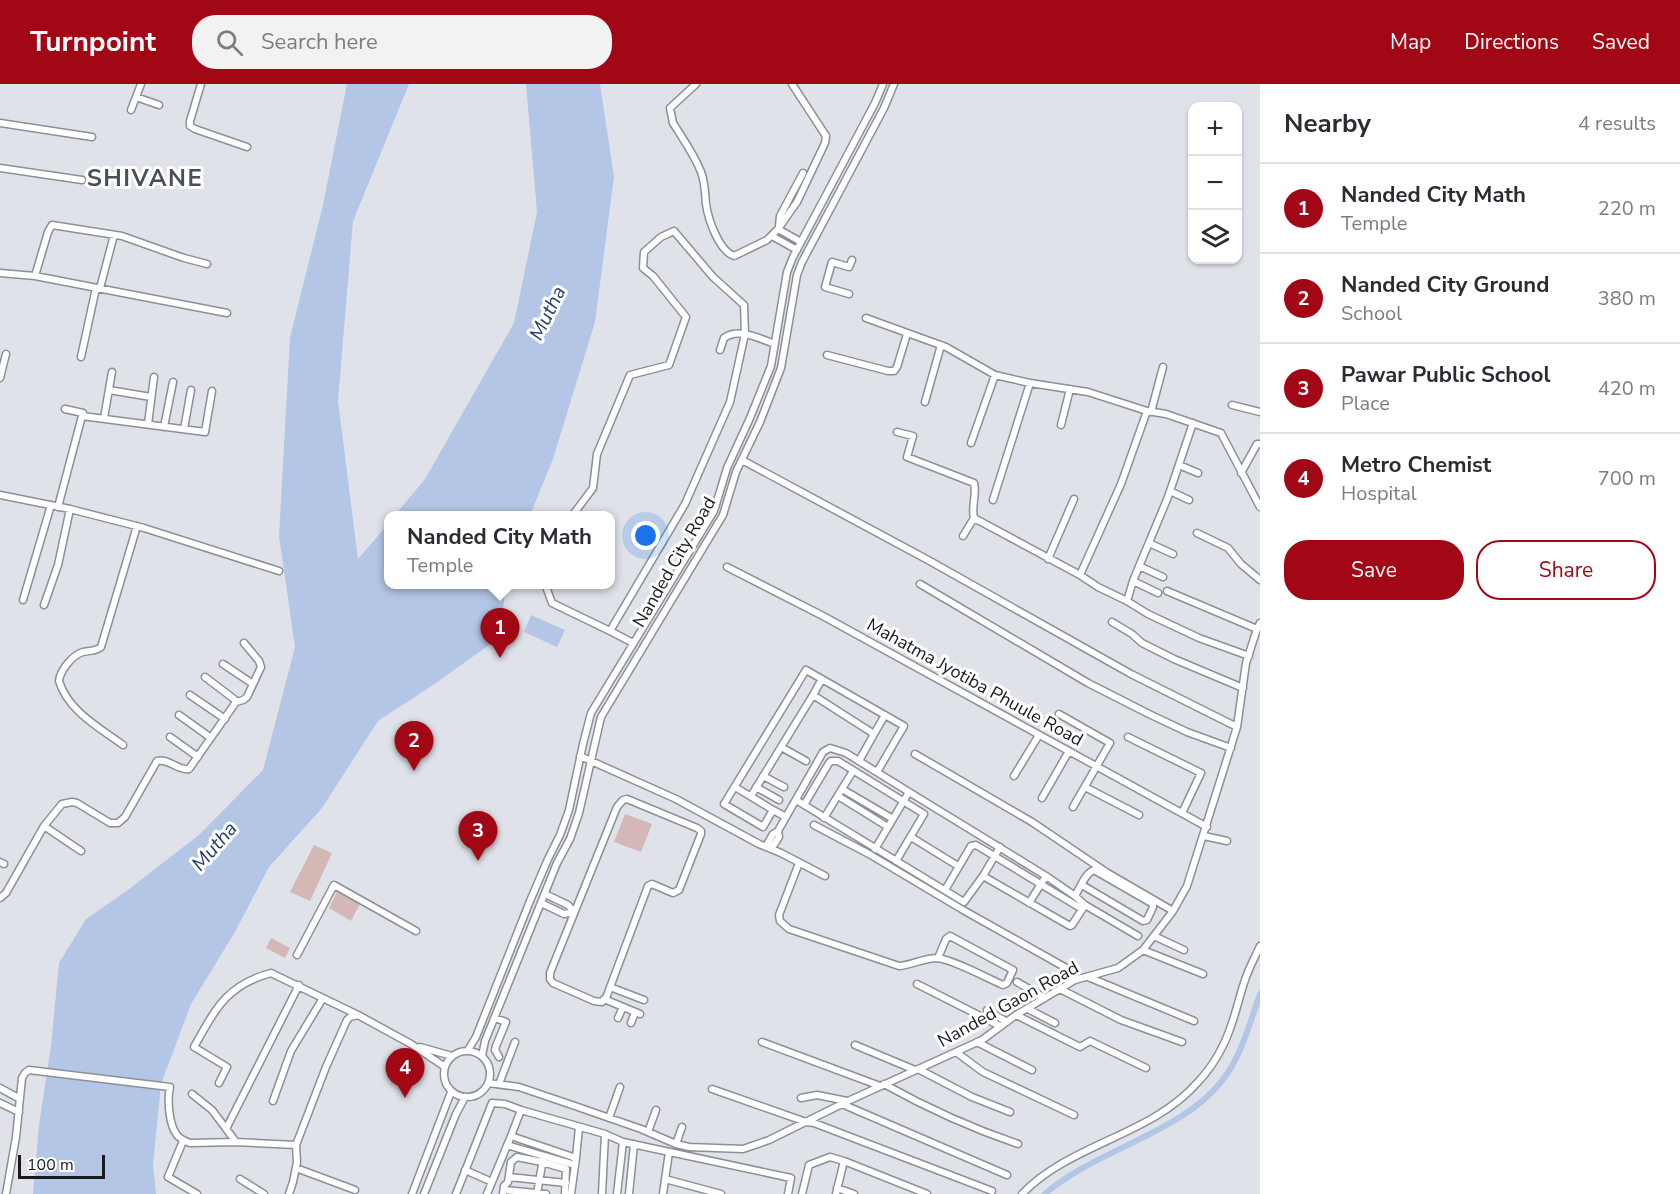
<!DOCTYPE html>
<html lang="en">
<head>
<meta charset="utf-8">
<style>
	body { margin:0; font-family:"Nunito Sans",sans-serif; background:#f2f2f3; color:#2b2b33 }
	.controls { position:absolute; right:18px; top:18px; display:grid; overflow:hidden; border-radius:12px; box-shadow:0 2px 4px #0004 }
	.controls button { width:54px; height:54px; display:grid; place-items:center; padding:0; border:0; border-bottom:2px solid #e1e1e2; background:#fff; color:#2b2b33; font:30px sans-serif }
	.scale { position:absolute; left:18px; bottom:15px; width:87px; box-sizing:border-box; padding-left:6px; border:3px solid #181a1c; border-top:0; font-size:16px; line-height:21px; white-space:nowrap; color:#181a1c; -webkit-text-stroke:4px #fff; paint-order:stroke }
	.you { position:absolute; left:646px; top:452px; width:21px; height:21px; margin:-15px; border:4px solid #fff; border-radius:50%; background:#1a73e8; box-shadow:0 0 0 9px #1a73e833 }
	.badge { display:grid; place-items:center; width:39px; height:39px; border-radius:50%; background:#a20716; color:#fff; font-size:20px; font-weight:700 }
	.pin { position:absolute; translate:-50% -50px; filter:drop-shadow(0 2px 3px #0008) }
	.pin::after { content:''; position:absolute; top:32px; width:21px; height:18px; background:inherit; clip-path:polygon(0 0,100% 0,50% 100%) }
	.popup { position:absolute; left:384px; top:427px; width:231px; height:78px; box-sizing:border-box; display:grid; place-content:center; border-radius:12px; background:#fff; filter:drop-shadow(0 2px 4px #0005); font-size:20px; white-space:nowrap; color:#7c7c81 }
	.popup b { font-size:22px; color:#2b2b33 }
	.popup::after { content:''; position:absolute; left:50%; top:100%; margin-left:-12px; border:12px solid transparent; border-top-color:#fff }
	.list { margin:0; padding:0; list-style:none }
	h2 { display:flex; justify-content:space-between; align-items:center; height:78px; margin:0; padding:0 24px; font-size:26px }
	h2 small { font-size:20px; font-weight:400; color:#7c7c81 }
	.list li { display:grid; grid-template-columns:39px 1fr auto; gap:18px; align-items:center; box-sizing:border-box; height:90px; padding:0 24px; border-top:2px solid #e1e1e2 }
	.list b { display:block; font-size:22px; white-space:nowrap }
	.list p { margin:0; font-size:20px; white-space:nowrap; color:#7c7c81 }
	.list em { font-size:20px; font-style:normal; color:#7c7c81 }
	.actions { display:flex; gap:12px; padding:18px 24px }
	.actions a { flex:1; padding:14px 0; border:2px solid #a20716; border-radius:24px; text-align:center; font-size:21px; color:#a20716 }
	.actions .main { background:#a20716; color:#fff }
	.icon { flex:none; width:33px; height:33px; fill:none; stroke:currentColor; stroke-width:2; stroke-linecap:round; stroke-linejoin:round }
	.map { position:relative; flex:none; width:1260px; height:1110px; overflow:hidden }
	header { display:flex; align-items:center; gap:36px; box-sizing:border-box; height:84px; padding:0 30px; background:#a20716; color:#fff }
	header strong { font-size:28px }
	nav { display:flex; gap:33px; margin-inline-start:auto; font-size:21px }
	.search { width:420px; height:54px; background:#f2f2f3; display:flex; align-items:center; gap:15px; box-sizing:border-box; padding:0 21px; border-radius:24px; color:#7c7c81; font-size:22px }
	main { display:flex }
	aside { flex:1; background:#fff }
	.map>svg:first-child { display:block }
</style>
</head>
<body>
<header>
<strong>Turnpoint</strong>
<div class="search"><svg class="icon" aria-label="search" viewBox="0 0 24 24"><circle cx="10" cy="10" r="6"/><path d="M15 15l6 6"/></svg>Search here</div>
<nav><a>Map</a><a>Directions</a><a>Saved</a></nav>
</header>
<main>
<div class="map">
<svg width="1260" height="1110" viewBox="0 0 1260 1110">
	<rect width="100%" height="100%" fill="#dfe3e9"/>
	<!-- green -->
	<path fill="#d3b8b5" d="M625 730 652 740 641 768 614 758Z
		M314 761 332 769 310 817 290 808Z
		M337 808 360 820 351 837 329 824Z
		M271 854 290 864 285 874 266 864Z"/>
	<!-- water -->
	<path fill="#b3c6e5" d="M347 0H409L353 137 338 317 358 475 389 439V500L506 501 499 554 433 601 378 637 322 724 269 783 235 848 191 920 161 1000 153 1081 156 1110H33L39 1041 51 962 59 879 86 835 128 806 200 750 263 686 295 563 279 452 290 254 323 121Z
		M526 0H600L614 93 595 238 553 375 530 431H395L425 395 514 239 537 128Z
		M531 531 565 546 557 563 524 548Z"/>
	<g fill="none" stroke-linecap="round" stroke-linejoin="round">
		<!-- canal -->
		<path stroke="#b3c6e5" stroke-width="6" d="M1045 1110C1097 1064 1187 1049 1227 990 1243 966 1250 938 1260 910"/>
		<defs>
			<path id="minor" d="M201 0 190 37V42L195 45 247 63
				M696 0 670 24 673 39C683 55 694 70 701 88 705 98 705 109 706 120 708 135 719 167 734 172L767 156 778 145 797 118 825 59 826 52 792 0
				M136 13 159 21
				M131 26 141 0
				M0 39 92 53
				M0 84 82 96
				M779 142 780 132 803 89
				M778 145 801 158
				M772 152 797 166
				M0 189 35 192 227 229
				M35 192 48 148 52 141 122 152 184 174 207 180
				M100 204 114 151
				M849 210 825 203 832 178 849 183 852 176
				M866 234 946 263 995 291 1030 299 1088 308 1147 327 1166 330 1221 349 1260 423
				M720 266 724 254C739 243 760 255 775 260
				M827 271 888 287H894L897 283 907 250
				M81 273 96 204
				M0 294 6 270
				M109 306 151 313
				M925 318 941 261
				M1232 321 1260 328
				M65 325 83 329 82 332 205 348 212 307
				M1147 327 1121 400 1080 491 1098 503 1127 517 1148 530 1199 554 1249 572
				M1151 328 1163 283
				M104 334 112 288
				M148 340 154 293
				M1061 341 1070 305
				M164 343 173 298
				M184 345 191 306
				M897 348 913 352 907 373 974 399C977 411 971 422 974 434
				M971 359 995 291
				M742 376 928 476 1131 590 1237 643
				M1179 381 1198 389
				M1241 389 1257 360H1260
				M1170 407 1189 416
				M0 411 70 425 144 444 279 487
				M993 416 1030 299
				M58 423 82 332
				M572 432 593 404 597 370 630 291 669 281 686 233 653 192 643 184 644 168 661 153 674 147 713 193 744 221 745 250 730 318 685 420 610 547
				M1197 449 1228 464 1241 480 1260 496
				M963 452 974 434 1080 491
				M1149 459 1173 470
				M1048 475 1074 415
				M1139 482 1163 493
				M727 483 823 532 1207 743
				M1133 497 1158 509
				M545 500 552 519 610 547 633 559
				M920 500 1088 599 1149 630 1187 648 1231 664
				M1167 507 1257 545
				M23 516 51 421
				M1127 517 1133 497 1168 413 1193 339
				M44 521 58 481 70 425
				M1112 538 1132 550 1142 559 1174 575 1243 604
				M223 580 253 600
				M190 611 225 635
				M813 611 822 595
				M236 618 243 616 247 613 261 583 259 577 244 559
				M1059 630 1110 659 1073 723
				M179 631 211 654
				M874 650 885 631
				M170 653 198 673
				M1128 653 1201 689 1182 729
				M123 661C100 644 68 627 59 597 60 587 72 571 83 568 90 566 95 568 101 563L137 442
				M781 663 806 677
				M915 670 1032 738 1106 788 1173 827
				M580 672 676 715 759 760 781 769 825 792
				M763 692 784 703
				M1014 692 1039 651
				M735 703 773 726
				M756 703 779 716
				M1085 703 1139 731
				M842 705 893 735
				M751 712 813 611 874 650 859 677
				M838 712 888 743
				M1042 714 1069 667
				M627 715 697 744 701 747V750L679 806 673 809 652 800 648 802 606 914 602 918 594 917 553 899 550 895V889L617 723 623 716Z
				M804 721 829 679 831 677H838L924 730 896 777
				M786 733 773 726 763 743 724 720 806 586 904 642 877 688
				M824 734 853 687
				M814 741 869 770 963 826 1068 885 1074 890 1075 896
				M44 742 81 767
				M778 747 823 668 830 664 846 669 909 708 1046 792 1075 812 1085 821 1072 841 1070 842 983 792 964 818 796 716
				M1204 752 1227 757
				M911 753 958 782
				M766 762 773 750 778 747 779 753 771 765
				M875 765 909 708
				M0 778 4 780
				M799 779 779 831 780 837 789 845 899 882C912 881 924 874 937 874 952 875 987 894 1003 901L1007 899 1013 886 950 852 946 855 938 874
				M983 792 1000 763
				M945 806 971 762 976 761 1082 825
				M1075 812C1080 804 1085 789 1094 786L1153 820V823L1147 836 1143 837 1082 801
				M0 814 6 809 44 742 62 720 72 718 77 719 110 739H118L125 733 157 677C169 674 178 687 189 685L236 618 234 615 205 593
				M541 819 564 830 574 828 568 821 545 810
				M1029 819 1046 792
				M1085 821 1138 852
				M1154 852 1184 866
				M1143 866 1203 890
				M297 871 334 801 416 847
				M1088 893 1194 937
				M1017 898 1045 914
				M917 900 1000 942
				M610 903 644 916
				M1060 905 1121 936 1182 958
				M604 915 640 930
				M1028 925 1055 939
				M987 926 1007 938
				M1016 931 1080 963 1090 957 1146 984
				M495 934 506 938 496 962 495 966 499 973
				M618 934 623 923
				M631 939 635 928
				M762 958 880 1002
				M977 958 1032 986
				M855 961 915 986
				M420 963 452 972
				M468 966 476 953 530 817 548 775 560 751 569 726 583 660 591 629 714 427 727 384 750 334 771 282 787 188 793 173 875 19 883 0
				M444 990a23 23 0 1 1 46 0a23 23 0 1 1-46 0Z
				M956 968 983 988 1074 1031
				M482 972 485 957 557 779 570 755 579 729 601 633 723 431 736 388 760 338 781 284 797 191 802 178 884 24 894 0
				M918 985 972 1013 1010 1028
				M219 999 227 983 194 963C215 926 226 901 271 889L358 931 411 960 445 983
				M488 999 519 1003 575 1022 641 1045 676 1060 689 1063 743 1065 769 1056 848 1017 982 956 1016 931 1075 896 1118 884 1143 866 1173 827 1187 802 1237 643 1246 579 1257 545 1260 539
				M499 1000 515 958
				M884 1000C927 1024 971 1044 1018 1060
				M0 1004 20 1015
				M712 1005 806 1038 814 1039 992 1107
				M192 1010 212 1026 236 1058
				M801 1014 817 1011 847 1017
				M273 1017 291 967 323 914
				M0 1019 19 1028
				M842 1020 1007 1091
				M521 1026 605 1050 602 1110
				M609 1034 620 1003
				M226 1045 299 901
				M648 1048 656 1026
				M605 1050 623 1058 791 1094 788 1110
				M183 1057 168 1093 197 1110
				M676 1060 682 1043
				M507 1061 575 1081
				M576 1074 579 1043
				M844 1077 927 1110
				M296 1084 355 1106
				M465 1086 492 1098
				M509 1093 566 1099
				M240 1095 264 1110
				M665 1095 721 1110
				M837 1104 854 1110
				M504 1106 546 1110
				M6 1110 16 1053 22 994 25 989 29 986 170 1003C167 1016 169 1041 177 1051 180 1055 185 1057 190 1059L236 1058 296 1061
				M289 1110 293 1098 297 1078 296 1061 326 983 347 936 350 933 358 931
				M412 1110 451 1008
				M424 1110 456 1030 465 1013
				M456 1110 492 1019 505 1020 521 1026 511 1052
				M487 1110 511 1052 576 1074 571 1110
				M503 1110 504 1102 508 1098 511 1078 517 1073 542 1078 566 1085 565 1110
				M537 1110 543 1075
				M617 1110 623 1058
				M629 1110 634 1060
				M663 1110 669 1068
				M802 1110 809 1081 830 1073 844 1077 836 1110
				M1022 1110C1071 1059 1151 1052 1198 998 1213 982 1225 961 1232 939 1237 925 1240 910 1245 896 1249 884 1255 873 1260 862"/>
		</defs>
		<!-- minor casing -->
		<use href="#minor" stroke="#8c8f95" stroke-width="9"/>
		<!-- minor -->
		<use href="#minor" stroke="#fff" stroke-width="6"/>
	</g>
	<g text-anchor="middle" stroke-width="6" stroke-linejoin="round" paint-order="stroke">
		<!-- street labels -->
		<g font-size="18" fill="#181a1c" stroke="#fff">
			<text transform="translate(674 478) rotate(-60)" y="6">Nanded City Road</text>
			<text transform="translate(975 598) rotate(29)" y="6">Mahatma Jyotiba Phuule Road</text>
			<text transform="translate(1008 920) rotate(-29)" y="6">Nanded Gaon Road</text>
		</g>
		<!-- water labels -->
		<g font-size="20" font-style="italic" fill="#253e67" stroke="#fff">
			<text transform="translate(547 229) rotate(-64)" y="7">Mutha</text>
			<text transform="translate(214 762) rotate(-49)" y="7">Mutha</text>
		</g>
		<!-- district labels -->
		<g font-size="24" font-weight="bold" letter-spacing="1.5" fill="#4b4e53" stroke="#fff">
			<text x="145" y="102">SHIVANE</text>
		</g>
	</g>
</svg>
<div class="controls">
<button>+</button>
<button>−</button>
<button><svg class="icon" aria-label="layers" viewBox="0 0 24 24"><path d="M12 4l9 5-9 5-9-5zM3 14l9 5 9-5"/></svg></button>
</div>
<div class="scale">100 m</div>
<div class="you"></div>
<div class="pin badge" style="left:500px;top:574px">1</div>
<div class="popup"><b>Nanded City Math</b>Temple</div>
<div class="pin badge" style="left:414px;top:687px">2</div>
<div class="pin badge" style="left:478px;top:777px">3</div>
<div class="pin badge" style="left:405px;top:1014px">4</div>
</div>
<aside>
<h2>Nearby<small>4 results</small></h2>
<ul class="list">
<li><span class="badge">1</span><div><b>Nanded City Math</b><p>Temple</p></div><em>220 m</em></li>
<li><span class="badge">2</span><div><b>Nanded City Ground</b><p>School</p></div><em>380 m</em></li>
<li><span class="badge">3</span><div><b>Pawar Public School</b><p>Place</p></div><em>420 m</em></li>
<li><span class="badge">4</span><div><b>Metro Chemist</b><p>Hospital</p></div><em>700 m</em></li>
</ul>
<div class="actions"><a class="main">Save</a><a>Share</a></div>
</aside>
</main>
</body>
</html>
